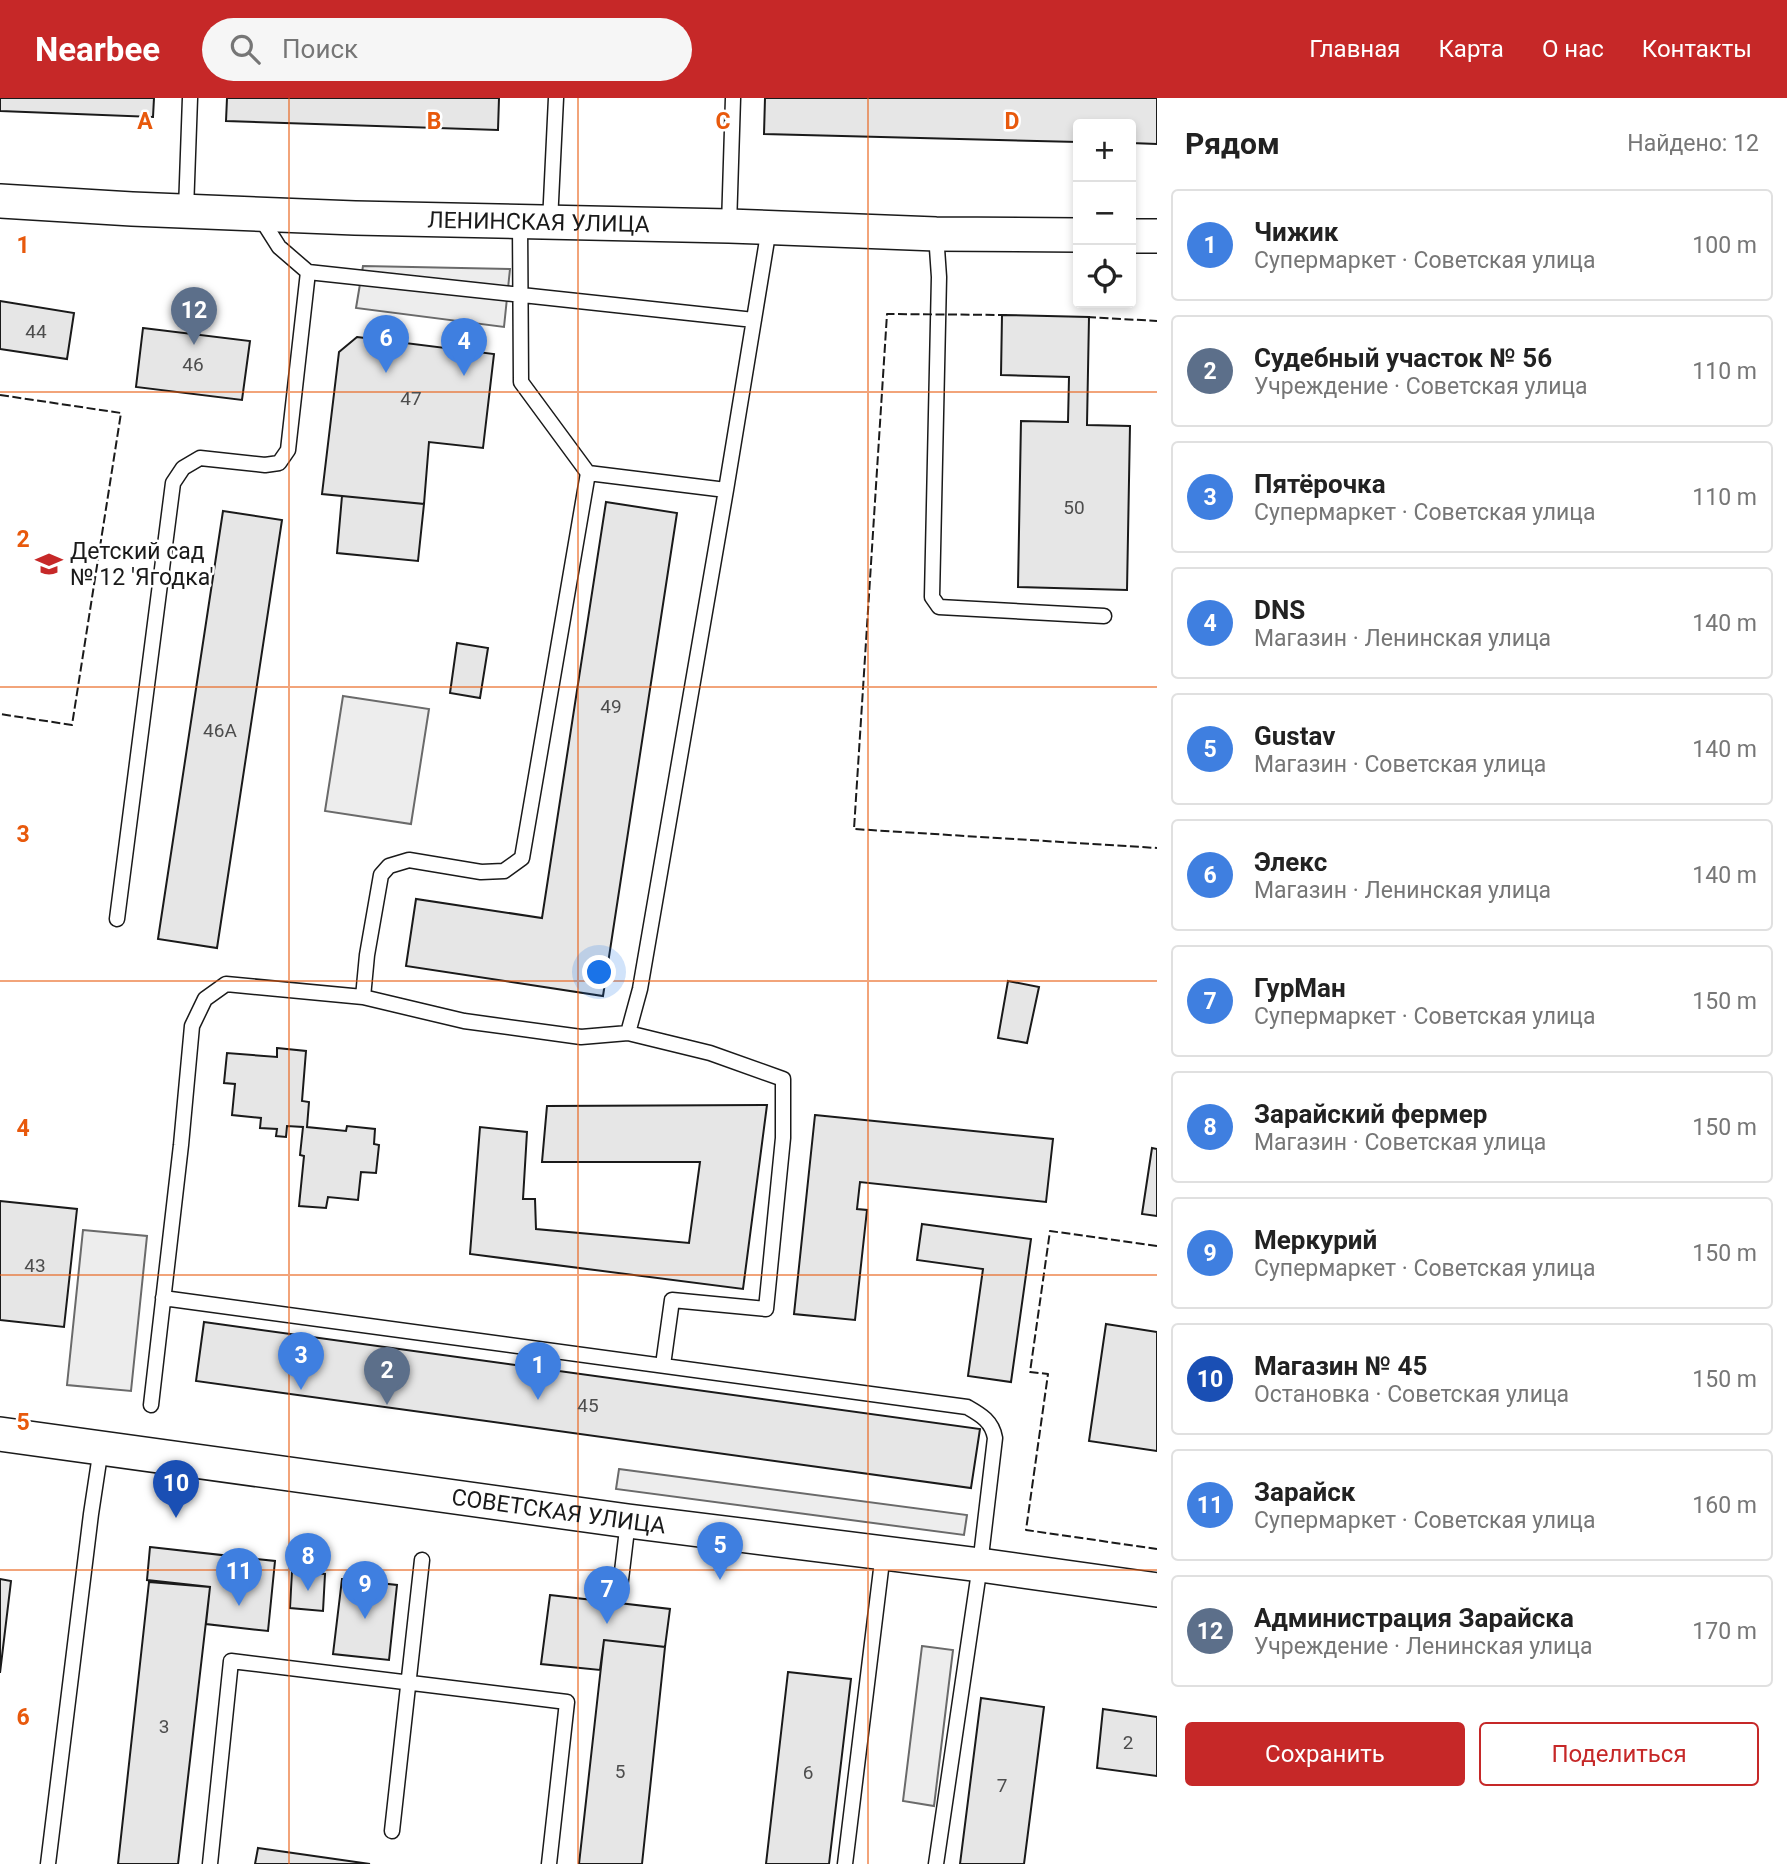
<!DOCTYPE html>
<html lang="ru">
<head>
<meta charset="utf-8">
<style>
	body { margin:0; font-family:Roboto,sans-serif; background:#f6f6f6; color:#222 }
	.controls { position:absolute; right:21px; top:21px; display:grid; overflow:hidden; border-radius:7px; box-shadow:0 4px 10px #0003 }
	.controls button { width:63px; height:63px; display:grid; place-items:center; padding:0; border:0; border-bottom:2px solid #e0e0e0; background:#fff; color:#222; font:35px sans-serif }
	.you { position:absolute; left:600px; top:875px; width:24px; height:24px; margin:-18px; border:5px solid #fff; border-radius:50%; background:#1a73e8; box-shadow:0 0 0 10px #1a73e833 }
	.badge { display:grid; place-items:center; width:46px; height:46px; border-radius:50%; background:#c62828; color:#fff; font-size:23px; font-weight:700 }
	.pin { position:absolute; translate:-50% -58px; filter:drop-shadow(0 2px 4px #0008) }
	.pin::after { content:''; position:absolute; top:37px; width:24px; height:21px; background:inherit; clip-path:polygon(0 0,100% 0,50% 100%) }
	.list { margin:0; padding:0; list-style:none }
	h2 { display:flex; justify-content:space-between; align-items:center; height:91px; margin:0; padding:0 28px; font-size:30px }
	h2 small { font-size:23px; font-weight:400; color:#767676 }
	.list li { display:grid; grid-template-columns:46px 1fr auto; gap:21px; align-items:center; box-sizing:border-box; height:112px; margin:0 14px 14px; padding:0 14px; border:2px solid #e0e0e0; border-radius:7px }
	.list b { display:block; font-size:26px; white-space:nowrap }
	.list p { margin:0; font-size:23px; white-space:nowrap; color:#767676 }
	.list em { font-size:23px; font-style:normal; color:#767676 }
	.actions { display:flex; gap:14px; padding:21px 28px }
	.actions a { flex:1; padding:16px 0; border:2px solid #c62828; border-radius:7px; text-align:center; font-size:24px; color:#c62828 }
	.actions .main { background:#c62828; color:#fff }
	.icon { flex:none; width:38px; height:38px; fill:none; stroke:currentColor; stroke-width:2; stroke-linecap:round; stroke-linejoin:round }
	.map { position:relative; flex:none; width:1157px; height:1766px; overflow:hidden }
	header { display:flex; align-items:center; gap:42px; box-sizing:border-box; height:98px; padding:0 35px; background:#c62828; color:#fff }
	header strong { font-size:33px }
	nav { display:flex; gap:38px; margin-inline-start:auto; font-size:24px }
	.search { width:490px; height:63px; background:#f6f6f6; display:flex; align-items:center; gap:18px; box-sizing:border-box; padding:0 24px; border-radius:38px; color:#767676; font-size:26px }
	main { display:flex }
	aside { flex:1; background:#fff }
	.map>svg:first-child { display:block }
</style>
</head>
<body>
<header>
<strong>Nearbee</strong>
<div class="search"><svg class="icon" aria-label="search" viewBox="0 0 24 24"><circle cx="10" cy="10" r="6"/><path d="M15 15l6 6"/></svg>Поиск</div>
<nav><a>Главная</a><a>Карта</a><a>О нас</a><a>Контакты</a></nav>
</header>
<main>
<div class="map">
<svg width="1157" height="1766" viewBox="0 0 1157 1766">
	<rect width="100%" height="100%" fill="#fff"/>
	<!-- built -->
	<path fill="#ededed" stroke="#6a6a6a" stroke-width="2" d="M363 168 510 171 504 229 356 210Z
		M343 598 429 611 411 726 325 713Z
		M83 1132 147 1138 131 1293 67 1287Z
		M619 1371 967 1417 964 1437 616 1391Z
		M922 1548 953 1552 934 1708 903 1703Z"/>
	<!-- building -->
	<path fill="#e6e6e6" stroke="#1a1a1a" stroke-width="2" d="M0 0H154L153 19 0 13Z
		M227 0H499L498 32 226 23Z
		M765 0H1157V46L1131 45V26H1078V44L764 36Z
		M0 203 74 215 67 261 0 251Z
		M1002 217 1089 219 1087 327 1130 328 1127 492 1018 489 1021 323 1068 324 1069 279 1001 277Z
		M143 230 250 243 242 302 136 289Z
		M357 239 494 256 483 350 429 344 424 406 322 396 339 254Z
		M342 398 424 406 418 463 337 455Z
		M606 404 677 415 603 898 406 868 416 801 542 820Z
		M223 413 282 422 217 850 158 841Z
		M457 545 488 550 480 600 450 595Z
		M1008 883 1039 889 1027 945 998 940Z
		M277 950 306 953 302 1003 309 1004 307 1029 346 1033 347 1028 375 1031 374 1046 379 1047 376 1075 361 1074 358 1102 328 1099 326 1110 299 1108 304 1058 300 1057 303 1029 287 1028 286 1039 276 1038 277 1031 260 1030 261 1020 232 1017 235 986 224 985 227 955 277 959Z
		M767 1007 743 1191 470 1156 480 1029 527 1034 523 1101H535L536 1131 689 1145 700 1064H542L547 1008Z
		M815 1017 1053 1041 1046 1104 860 1084 857 1111 867 1112 855 1222 794 1216Z
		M1152 1050 1157 1051V1118L1142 1116Z
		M0 1103 77 1111 64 1229 0 1222Z
		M922 1126 1031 1141 1011 1284 968 1278 983 1171 917 1162Z
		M204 1224 980 1331 971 1390 196 1283Z
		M1106 1226 1157 1234V1353L1089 1343Z
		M150 1449 275 1463 268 1533 206 1526 210 1489 147 1482Z
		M292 1473 325 1476 323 1513 290 1510Z
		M0 1481 11 1483 0 1575Z
		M342 1481 397 1487 389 1562 333 1556Z
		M149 1484 210 1489 178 1766H118Z
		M550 1497 670 1511 665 1549 604 1542 600 1572 541 1566Z
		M604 1542 665 1549 642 1766H579Z
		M788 1574 851 1581 829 1766H766Z
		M981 1600 1044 1609 1024 1766H960Z
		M1103 1611 1157 1619V1678L1097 1670Z
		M258 1750 370 1766H255Z"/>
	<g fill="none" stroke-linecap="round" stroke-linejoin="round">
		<defs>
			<path id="service" d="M186 112 190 0
				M520 124 521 284 588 375
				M550 124 556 0
				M729 128 733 0
				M936 136 939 179 932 499 939 509 1104 518
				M308 174 754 222
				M726 392 769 130
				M117 821 173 385 183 370 200 360 265 367 279 365 288 352 308 174 279 149 260 119
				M628 935 710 955 783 981V1040L766 1211 672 1202 663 1267
				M163 1200 967 1309C981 1317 992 1323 995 1340L980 1467 936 1766
				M151 1307 181 1047 192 928 205 901 226 886 363 899 367 857 381 777 389 768 409 762 481 774 504 773 522 760 588 375 726 392 640 891 628 935 581 939 464 923 363 899
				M620 1490 628 1423
				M392 1733 422 1462
				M48 1766 91 1416 101 1350
				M210 1766 231 1563 567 1604 549 1766
				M845 1766 883 1455"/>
			<g id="tertiary">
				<path id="s1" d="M0 103 132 111 355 120 729 128 936 136 1078 137"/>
				<path d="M1131 138H1157"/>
				<path id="s2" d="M0 1336 628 1423 980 1467 1157 1492"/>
			</g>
		</defs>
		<!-- service casing -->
		<use href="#service" stroke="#1a1a1a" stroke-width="17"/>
		<!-- tertiary casing -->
		<use href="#tertiary" stroke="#1a1a1a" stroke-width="36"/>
		<!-- service -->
		<use href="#service" stroke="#fff" stroke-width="14"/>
		<!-- tertiary -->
		<use href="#tertiary" stroke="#fff" stroke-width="33"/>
		<!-- fence -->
		<path stroke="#1a1a1a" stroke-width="2" stroke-dasharray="9 3.5" stroke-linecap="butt" d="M1007 217 887 216 854 731 1157 750
			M1087 219 1157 223
			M0 297 121 315 72 627 0 616
			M1157 1148 1050 1133 1030 1274 1048 1276 1026 1432 1157 1451"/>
	</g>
	<!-- grid -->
	<path fill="none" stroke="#e8590c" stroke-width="2" stroke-opacity="0.55" d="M289 0V1766M578 0V1766M868 0V1766M0 294H1157M0 589H1157M0 883H1157M0 1177H1157M0 1472H1157"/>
	<!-- icons -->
	<defs>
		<symbol id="school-bare" viewBox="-9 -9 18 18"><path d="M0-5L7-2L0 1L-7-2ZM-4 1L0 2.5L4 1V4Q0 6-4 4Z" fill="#c62828" stroke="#fff" stroke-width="2.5" paint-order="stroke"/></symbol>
	</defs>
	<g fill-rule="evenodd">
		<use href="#school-bare" x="30" y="447" width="38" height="38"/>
	</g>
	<g text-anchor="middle" stroke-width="5" stroke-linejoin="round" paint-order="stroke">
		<!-- number labels -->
		<g font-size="19" fill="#4d4d4d">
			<text x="36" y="240">44</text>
			<text x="193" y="273">46</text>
			<text x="411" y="307">47</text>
			<text x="1074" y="416">50</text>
			<text x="611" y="615">49</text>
			<text x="220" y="639">46А</text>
			<text x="35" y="1174">43</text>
			<text x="588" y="1314">45</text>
			<text x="164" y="1635">3</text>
			<text x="1128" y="1651">2</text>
			<text x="620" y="1680">5</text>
			<text x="808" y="1681">6</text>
			<text x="1002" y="1694">7</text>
		</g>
		<!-- street labels -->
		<g font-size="23" fill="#1a1a1a" stroke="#fff">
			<text dy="8" stroke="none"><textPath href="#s1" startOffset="539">ЛЕНИНСКАЯ УЛИЦА</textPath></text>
			<text dy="8" stroke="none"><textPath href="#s2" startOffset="564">СОВЕТСКАЯ УЛИЦА</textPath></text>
		</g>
		<!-- poi labels -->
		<g font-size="23" fill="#1a1a1a" stroke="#fff" text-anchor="start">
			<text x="70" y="461">Детский сад<tspan x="70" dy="26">№ 12 'Ягодка'</tspan></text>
		</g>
	</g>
	<g font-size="23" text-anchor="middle" font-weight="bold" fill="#e8590c" stroke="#fff" stroke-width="5" stroke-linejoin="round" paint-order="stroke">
		<text x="145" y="31">A</text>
		<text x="434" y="31">B</text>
		<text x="723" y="31">C</text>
		<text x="1012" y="31">D</text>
		<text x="23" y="155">1</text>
		<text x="23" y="449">2</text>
		<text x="23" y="744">3</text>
		<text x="23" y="1038">4</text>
		<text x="23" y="1332">5</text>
		<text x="23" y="1627">6</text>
	</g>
</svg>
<div class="controls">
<button>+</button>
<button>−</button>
<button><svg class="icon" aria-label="locate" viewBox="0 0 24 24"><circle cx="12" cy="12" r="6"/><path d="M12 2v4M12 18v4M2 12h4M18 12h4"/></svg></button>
</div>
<div class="you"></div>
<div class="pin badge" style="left:538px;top:1302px;background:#3f7fe0">1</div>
<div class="pin badge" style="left:387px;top:1307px;background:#5c6f8a">2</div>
<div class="pin badge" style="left:301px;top:1292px;background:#3f7fe0">3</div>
<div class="pin badge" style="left:464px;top:278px;background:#3f7fe0">4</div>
<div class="pin badge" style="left:720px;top:1482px;background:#3f7fe0">5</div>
<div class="pin badge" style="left:386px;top:275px;background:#3f7fe0">6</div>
<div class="pin badge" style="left:607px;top:1526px;background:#3f7fe0">7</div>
<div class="pin badge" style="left:308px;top:1493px;background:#3f7fe0">8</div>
<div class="pin badge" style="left:365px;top:1521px;background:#3f7fe0">9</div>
<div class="pin badge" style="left:176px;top:1420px;background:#1a4fb4">10</div>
<div class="pin badge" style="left:239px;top:1508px;background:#3f7fe0">11</div>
<div class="pin badge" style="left:194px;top:247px;background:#5c6f8a">12</div>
</div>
<aside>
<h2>Рядом<small>Найдено: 12</small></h2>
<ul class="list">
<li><span class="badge" style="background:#3f7fe0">1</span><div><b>Чижик</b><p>Супермаркет · Советская улица</p></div><em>100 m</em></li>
<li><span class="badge" style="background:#5c6f8a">2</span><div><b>Судебный участок № 56</b><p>Учреждение · Советская улица</p></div><em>110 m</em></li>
<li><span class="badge" style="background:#3f7fe0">3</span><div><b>Пятёрочка</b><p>Супермаркет · Советская улица</p></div><em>110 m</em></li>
<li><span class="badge" style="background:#3f7fe0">4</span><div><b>DNS</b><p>Магазин · Ленинская улица</p></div><em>140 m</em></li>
<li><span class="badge" style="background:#3f7fe0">5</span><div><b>Gustav</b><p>Магазин · Советская улица</p></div><em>140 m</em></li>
<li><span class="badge" style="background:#3f7fe0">6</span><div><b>Элекс</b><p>Магазин · Ленинская улица</p></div><em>140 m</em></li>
<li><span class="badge" style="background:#3f7fe0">7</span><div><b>ГурМан</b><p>Супермаркет · Советская улица</p></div><em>150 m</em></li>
<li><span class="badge" style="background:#3f7fe0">8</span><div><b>Зарайский фермер</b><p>Магазин · Советская улица</p></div><em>150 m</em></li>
<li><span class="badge" style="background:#3f7fe0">9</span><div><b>Меркурий</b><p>Супермаркет · Советская улица</p></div><em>150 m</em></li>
<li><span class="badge" style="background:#1a4fb4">10</span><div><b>Магазин № 45</b><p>Остановка · Советская улица</p></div><em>150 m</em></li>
<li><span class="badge" style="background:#3f7fe0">11</span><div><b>Зарайск</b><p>Супермаркет · Советская улица</p></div><em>160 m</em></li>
<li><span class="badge" style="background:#5c6f8a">12</span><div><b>Администрация Зарайска</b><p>Учреждение · Ленинская улица</p></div><em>170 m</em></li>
</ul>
<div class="actions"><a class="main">Сохранить</a><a>Поделиться</a></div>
</aside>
</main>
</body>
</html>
